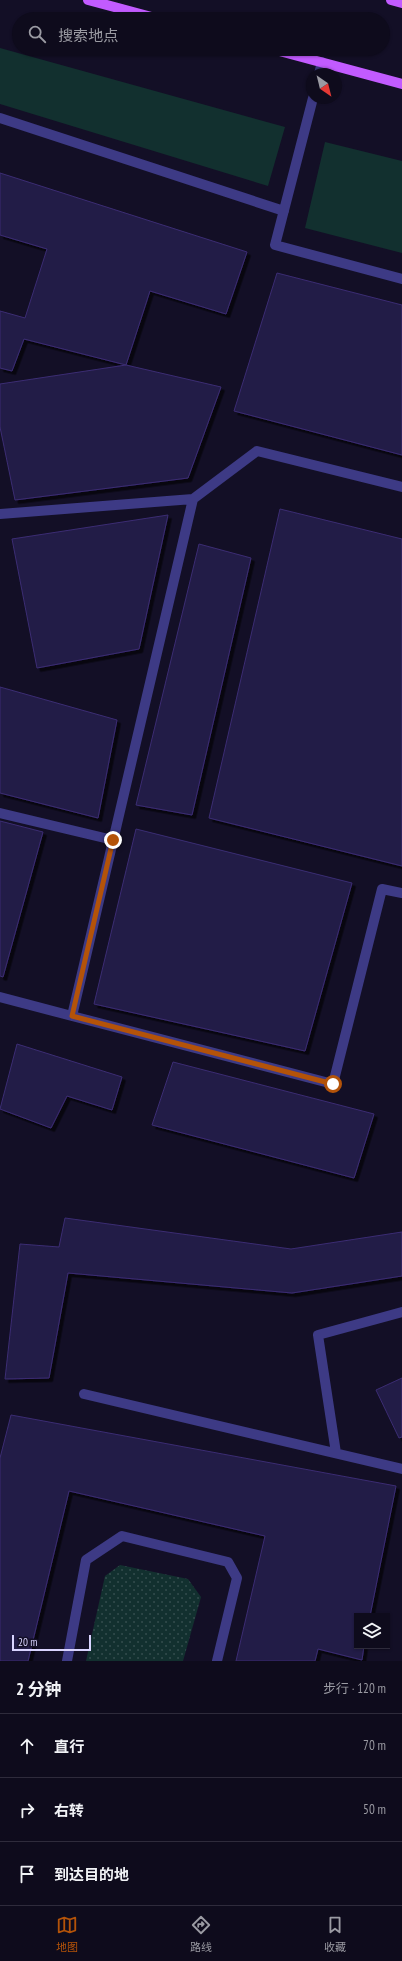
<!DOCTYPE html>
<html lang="zh">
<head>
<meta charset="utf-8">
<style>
	body { margin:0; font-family:"PT Sans Narrow","Noto Sans SC",sans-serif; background:#171425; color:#f1f3f6 }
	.controls { position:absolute; right:12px; bottom:12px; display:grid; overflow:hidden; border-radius:0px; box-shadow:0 1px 3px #0004 }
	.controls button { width:36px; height:36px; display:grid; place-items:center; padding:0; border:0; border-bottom:1px solid #2e2b3b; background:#0e0b1c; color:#f1f3f6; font:20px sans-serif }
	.compass { position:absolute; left:306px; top:68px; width:36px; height:36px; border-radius:50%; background:#0e0b1c; box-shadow:0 1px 3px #0004; rotate:145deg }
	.scale { position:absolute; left:12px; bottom:10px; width:79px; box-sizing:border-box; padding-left:4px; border:2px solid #d9d4ff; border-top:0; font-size:11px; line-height:14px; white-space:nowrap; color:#d9d4ff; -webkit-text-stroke:3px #130f26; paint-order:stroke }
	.stop { position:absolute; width:12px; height:12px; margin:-9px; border:3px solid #b45309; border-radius:50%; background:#fff }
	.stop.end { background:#b45309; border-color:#fff; box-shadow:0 1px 4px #0008 }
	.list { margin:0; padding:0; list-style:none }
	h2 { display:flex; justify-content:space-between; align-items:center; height:52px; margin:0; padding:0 16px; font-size:17px }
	h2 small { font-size:13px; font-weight:400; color:#9b9ba3 }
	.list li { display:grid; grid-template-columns:26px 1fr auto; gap:12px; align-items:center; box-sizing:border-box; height:64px; padding:0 16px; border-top:1px solid #2e2b3b }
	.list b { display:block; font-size:15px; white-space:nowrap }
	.list em { font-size:13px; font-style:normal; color:#9b9ba3 }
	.icon { flex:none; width:22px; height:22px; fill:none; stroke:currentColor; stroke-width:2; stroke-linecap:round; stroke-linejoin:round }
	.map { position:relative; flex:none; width:402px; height:1661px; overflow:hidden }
	.search { position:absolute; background:#0e0b1c; box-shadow:0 1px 3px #0004; left:12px; right:12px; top:12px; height:44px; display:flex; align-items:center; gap:10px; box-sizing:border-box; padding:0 14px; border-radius:22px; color:#9b9ba3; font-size:15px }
	.sheet { height:244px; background:#0e0b1c }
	nav { display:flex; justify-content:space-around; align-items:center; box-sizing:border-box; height:56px; border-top:1px solid #2e2b3b; background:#0e0b1c; font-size:11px; color:#9b9ba3 }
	nav a { display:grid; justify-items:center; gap:2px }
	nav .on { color:#b45309 }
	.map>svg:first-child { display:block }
</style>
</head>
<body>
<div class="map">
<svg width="402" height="1661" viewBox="0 0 402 1661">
	<defs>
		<pattern id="park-dots" width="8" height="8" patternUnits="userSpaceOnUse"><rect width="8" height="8" fill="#12302f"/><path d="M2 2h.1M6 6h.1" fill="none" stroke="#344d4e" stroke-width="1.8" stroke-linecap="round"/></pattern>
		<filter id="shadow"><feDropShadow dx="3.5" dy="3.5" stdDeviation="0" flood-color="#0009"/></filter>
	</defs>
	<rect width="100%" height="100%" fill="#130f26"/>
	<!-- grass -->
	<path fill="#12302f" d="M0 48 285 127 268 186 0 104Z
		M325 142 402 161V253L305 228Z"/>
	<!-- park -->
	<path fill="url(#park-dots)" d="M120 1565 188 1579 201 1597 183 1661H86L105 1576Z"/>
	<!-- building -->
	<path fill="#241b47" stroke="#3b2d73" filter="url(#shadow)" d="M0 173 247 252 226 314 150 291 126 365 24 339 12 371 0 368V311L25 318 47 249 0 235Z
		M277 273 402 305V455L234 411Z
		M126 365 221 387 188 478 15 500 0 427V384Z
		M280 509 402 539V866L209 818Z
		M168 515 139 649 37 668 12 539Z
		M199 544 251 558 192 815 136 805Z
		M0 687 117 720 98 818 0 793Z
		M0 821 43 832 3 977 0 976Z
		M136 829 352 883 305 1051 94 1004Z
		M17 1044 122 1077 112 1110 67 1096 51 1128 0 1109Z
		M173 1062 374 1114 354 1178 152 1125Z
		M65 1218 291 1249 402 1232V1276L292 1293 68 1273 49 1378 5 1379 20 1244 59 1247Z
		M402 1378V1437L399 1438 376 1390Z
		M11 1415 396 1486 370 1616H357V1646H364L362 1660 318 1649 315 1661H236L265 1536 69 1491 28 1661H0V1458Z"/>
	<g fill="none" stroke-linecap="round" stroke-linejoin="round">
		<!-- service -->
		<path stroke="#3d3a85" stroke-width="10" d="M319 74 322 62
			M313 98 275 245 402 279
			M0 118 284 211
			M402 487 257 451 193 499 72 1016 333 1084 382 889 402 893
			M0 514 193 499
			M0 813 113 840
			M0 997 72 1016
			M84 1394 402 1469
			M336 1453 318 1335 402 1312"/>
		<!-- minor -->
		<path stroke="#3d3a85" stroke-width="10" d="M67 1661 86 1560 122 1536 228 1562 237 1578 217 1661"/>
		<!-- primary -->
		<path stroke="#c25bff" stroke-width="10" d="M88 0 159 19
			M391 0 402 3
			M272 49 402 84"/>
	</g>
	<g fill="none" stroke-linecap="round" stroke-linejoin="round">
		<!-- route -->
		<path stroke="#b45309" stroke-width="5" d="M113 840 72 1016 333 1084"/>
	</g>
</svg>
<div class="controls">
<button><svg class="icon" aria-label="layers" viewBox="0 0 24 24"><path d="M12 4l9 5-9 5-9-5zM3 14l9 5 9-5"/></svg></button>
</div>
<svg class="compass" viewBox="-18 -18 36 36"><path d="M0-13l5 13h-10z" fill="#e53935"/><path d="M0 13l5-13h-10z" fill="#9b9ba3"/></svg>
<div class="scale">20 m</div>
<div class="stop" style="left:333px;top:1084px"></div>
<div class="stop end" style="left:113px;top:840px"></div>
<div class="search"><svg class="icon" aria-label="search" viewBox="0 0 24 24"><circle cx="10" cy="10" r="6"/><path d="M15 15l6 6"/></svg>搜索地点</div>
</div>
<section class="sheet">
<h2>2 分钟<small>步行 · 120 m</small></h2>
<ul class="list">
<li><svg class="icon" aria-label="ahead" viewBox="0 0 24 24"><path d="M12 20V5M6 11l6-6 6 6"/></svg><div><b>直行</b></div><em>70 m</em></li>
<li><svg class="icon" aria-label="right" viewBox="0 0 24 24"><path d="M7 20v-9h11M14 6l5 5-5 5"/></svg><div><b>右转</b></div><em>50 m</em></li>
<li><svg class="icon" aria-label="arrive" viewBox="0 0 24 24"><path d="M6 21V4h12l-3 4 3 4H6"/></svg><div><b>到达目的地</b></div></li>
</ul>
</section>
<nav>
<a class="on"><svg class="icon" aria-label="map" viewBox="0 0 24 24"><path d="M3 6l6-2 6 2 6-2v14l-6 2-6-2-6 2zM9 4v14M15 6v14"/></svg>地图</a>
<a><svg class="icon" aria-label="directions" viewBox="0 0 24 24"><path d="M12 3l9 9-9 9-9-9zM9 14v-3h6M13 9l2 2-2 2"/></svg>路线</a>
<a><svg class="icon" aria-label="saved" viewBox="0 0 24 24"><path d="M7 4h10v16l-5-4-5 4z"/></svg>收藏</a>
</nav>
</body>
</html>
